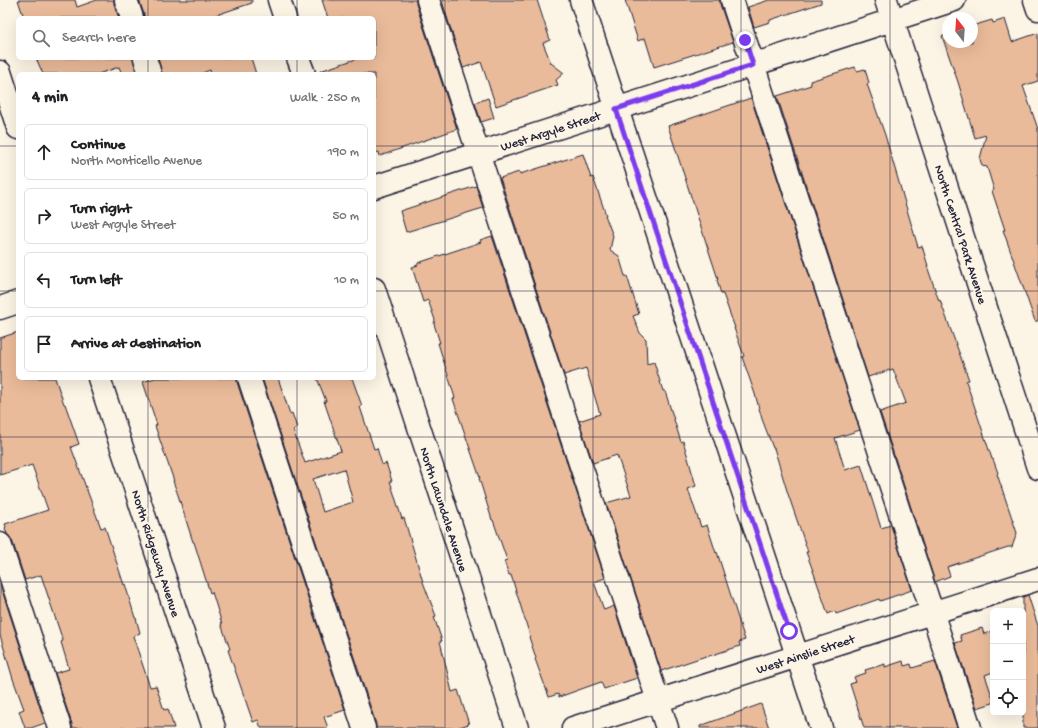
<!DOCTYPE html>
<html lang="en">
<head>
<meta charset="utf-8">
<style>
	body { margin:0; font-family:"Gochi Hand",sans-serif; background:#f6f6f6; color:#202124 }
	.controls { position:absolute; right:12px; bottom:12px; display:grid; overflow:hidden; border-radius:6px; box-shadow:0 4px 16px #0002 }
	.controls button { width:36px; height:36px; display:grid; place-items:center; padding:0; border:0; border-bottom:1px solid #e0e0e0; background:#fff; color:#202124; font:20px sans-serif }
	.compass { position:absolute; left:942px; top:12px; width:36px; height:36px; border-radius:50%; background:#fff; box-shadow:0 4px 16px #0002; rotate:343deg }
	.stop { position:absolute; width:12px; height:12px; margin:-9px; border:3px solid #7c3aed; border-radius:50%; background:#fff }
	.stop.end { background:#7c3aed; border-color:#fff; box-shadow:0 1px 4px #0008 }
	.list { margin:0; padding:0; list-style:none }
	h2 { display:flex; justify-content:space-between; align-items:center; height:52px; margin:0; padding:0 16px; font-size:17px }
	h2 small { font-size:13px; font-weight:400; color:#757577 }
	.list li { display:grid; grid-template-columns:26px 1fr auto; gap:12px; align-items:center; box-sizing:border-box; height:56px; margin:0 8px 8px; padding:0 8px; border:1px solid #e0e0e0; border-radius:6px }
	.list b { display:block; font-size:15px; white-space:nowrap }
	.list p { margin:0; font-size:13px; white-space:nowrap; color:#757577 }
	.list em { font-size:13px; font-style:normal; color:#757577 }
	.icon { flex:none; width:22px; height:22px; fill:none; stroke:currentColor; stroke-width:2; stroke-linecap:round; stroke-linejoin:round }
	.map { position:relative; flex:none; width:1038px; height:728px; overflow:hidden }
	.search { position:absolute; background:#fff; box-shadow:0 4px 16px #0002; left:16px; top:16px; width:360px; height:44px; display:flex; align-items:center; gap:10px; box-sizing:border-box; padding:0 14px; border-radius:6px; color:#757577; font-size:15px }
	.panel { position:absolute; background:#fff; box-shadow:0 4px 16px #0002; left:16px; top:72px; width:360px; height:308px; border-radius:6px }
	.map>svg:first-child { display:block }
</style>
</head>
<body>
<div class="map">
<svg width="1038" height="728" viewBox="0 0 1038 728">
	<rect width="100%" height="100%" fill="#fcf5e5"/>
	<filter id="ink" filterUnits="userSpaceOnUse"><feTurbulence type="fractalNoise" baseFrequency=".025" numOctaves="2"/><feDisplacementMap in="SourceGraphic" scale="8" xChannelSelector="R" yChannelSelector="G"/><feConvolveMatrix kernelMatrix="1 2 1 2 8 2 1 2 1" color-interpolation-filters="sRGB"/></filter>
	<g filter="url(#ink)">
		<!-- building -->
		<path fill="#eabb9a" stroke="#22223b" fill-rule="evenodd" d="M18 0H75L77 7 97 0H114V4L119 18H24Z
			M139 0H252V3L207 18H144V14Z
			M322 0H416V4L457 129 380 156 379 152 374 153V74H320V71L359 58H374V18H328Z
			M445 0H537L550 40 543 43 551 63 564 73 556 80 558 85 496 106 481 62 463 68 442 1Z
			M625 0H720V4L733 42 654 67 645 38 638 41Z
			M769 0H821V3L770 20V22L754 27 748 7Z
			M1005 19 1012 42 1038 33V81L1023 86 1038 129V321H1035L1003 230H1005L992 191 994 190 987 167 982 166 980 159 986 135 975 138 958 82 942 36 948 34V42H972V26L992 20 993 23Z
			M36 58H133L137 74H122L119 67 98 74H43Z
			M158 58H251L256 74H211L210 70 200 74H162Z
			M855 67 857 71 865 69 869 83 867 84 885 135 918 247 922 246 928 266H927L939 301 940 300 969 380 966 381 992 459H993L998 473 997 474 1017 533 1012 547H1008L947 567 950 576 935 582 880 412 906 403 893 369 868 377 777 96 811 85 810 81Z
			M488 98 494 118 481 122 475 103Z
			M751 98 860 430 835 438 845 470 861 465 881 528 891 525 912 590 880 601 879 599 836 614 835 611 828 614 812 568 806 552H808L788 494 774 448H773L762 419 755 394 742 357 744 356 734 328H735L723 294H721L717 280 718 279 668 126Z
			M583 154 591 178 593 177 606 215H605L613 236 610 250 619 256 625 276H627L639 314 633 316 640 333 646 339 647 364 654 362 663 391H665L681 442 683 441 686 451 696 486 688 489 701 527 707 525 716 553 717 552 745 640 739 642 740 646 706 657V656L661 671 606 503 631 496 617 455 593 463 579 421 600 414 586 368 564 375 500 178 519 172 520 174Z
			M476 186 483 208 406 232 400 211Z
			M492 236 605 578 594 582 604 610 614 606 637 678 604 689 601 682 559 697 558 694 549 697 535 659 536 658 529 637 530 636 511 575H509L504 561 507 560 493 520H492L479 478H480L453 399 455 398 438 343H440L434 324 435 320 428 300 423 302 412 267 418 265V263L481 242 480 240Z
			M18 332V378H55L64 404H65L79 444 71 447 101 528 105 527 124 585 125 584 135 618H136L140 633 133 636 150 687 156 686 164 710 168 709 174 728H72V724L55 673 69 669 61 642 63 641 41 575 25 580 12 540 7 534 5 528 6 527 5 524 48 510 32 465 0 475V338Z
			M155 378H237V382L345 710 324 717 328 728H261L258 720 253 722 228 650 230 649 221 624H222L212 592 210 593 194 542H193L178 495 173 481H174L155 426 157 425 143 382Z
			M262 378H278L290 414 292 413 297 428 293 430 305 463 341 451 324 401H326L317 378H352L362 406 360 407 374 449 377 448 382 465 386 463 392 481H390L402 519 404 518 423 582 436 616 434 617 442 641H440L452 692 458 690 469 724 456 728H376V724ZM344 469 353 502 323 512 313 479Z
			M0 584 45 723 31 728H25L19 711 24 709 13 679 0 635Z
			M1028 595 1038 626V728H1023V597Z
			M982 628 984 634 993 631V672L985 675 993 699V703L977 708 955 643 962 641 960 635Z
			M903 661 904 666 911 664 912 668 935 661 957 728H864L850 684 856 682 854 677 866 673 865 670 885 664V667Z
			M761 704 769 728H700V726Z"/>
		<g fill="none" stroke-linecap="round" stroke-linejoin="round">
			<defs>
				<path id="minor" d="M126 0 132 18
					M279 0 285 18
					M428 0 667 728
					M581 0 821 728
					M732 0 970 728
					M886 0 1038 468
					M1035 0 1038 9
					M145 58 150 74
					M298 58 304 74
					M0 72 18 128
					M374 187 954 0
					M374 289 517 728
					M0 308 18 302
					M99 378 214 728
					M249 378 364 728
					M0 544 60 728
					M573 728 1038 579"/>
			</defs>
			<!-- minor casing -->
			<use href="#minor" stroke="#22223b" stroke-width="25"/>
			<!-- minor -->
			<use href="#minor" stroke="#fcf5e5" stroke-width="22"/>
		</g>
	</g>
	<g fill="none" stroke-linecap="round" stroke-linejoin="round" filter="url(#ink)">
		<!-- route -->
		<path stroke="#7c3aed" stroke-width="5" d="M745 40 753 65 616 109 789 631"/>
	</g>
	<!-- grid -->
	<path fill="none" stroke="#22223b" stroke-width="1" stroke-opacity="0.55" d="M148 0V18M297 0V18M445 0V728M593 0V728M741 0V728M890 0V728M148 58V74M297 58V74M0 146H18M374 146H1038M0 291H18M374 291H1038M148 378V728M297 378V728M0 437H1038M0 582H1038"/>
	<g text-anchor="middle" stroke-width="4" stroke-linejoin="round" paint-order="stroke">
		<!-- street labels -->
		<g font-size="13" fill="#22223b" stroke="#fcf5e5">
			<text transform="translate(550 130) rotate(-18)" y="5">West Argyle Street</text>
			<text transform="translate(962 234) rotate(72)" y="5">North Central Park Avenue</text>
			<text transform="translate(445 509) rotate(72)" y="5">North Lawndale Avenue</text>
			<text transform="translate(157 553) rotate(72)" y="5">North Ridgeway Avenue</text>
			<text transform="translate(805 653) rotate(-18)" y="5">West Ainslie Street</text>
		</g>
	</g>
</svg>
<div class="controls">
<button>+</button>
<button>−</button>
<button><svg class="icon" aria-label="locate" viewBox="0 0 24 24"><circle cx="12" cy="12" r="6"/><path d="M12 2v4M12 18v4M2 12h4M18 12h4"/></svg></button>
</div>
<svg class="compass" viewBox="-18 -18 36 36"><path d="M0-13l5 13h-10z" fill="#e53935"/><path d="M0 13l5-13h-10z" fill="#757577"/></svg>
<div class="stop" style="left:789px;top:631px"></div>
<div class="stop end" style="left:745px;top:40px"></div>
<div class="search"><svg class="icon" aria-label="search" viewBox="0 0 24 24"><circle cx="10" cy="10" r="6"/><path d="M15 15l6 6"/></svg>Search here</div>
<section class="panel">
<h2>4 min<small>Walk · 250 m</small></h2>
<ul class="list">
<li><svg class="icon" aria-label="ahead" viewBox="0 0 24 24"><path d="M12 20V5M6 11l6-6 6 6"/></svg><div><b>Continue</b><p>North Monticello Avenue</p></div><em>190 m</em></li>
<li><svg class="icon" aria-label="right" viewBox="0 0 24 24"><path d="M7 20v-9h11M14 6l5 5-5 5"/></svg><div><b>Turn right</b><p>West Argyle Street</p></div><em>50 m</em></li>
<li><svg class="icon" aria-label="left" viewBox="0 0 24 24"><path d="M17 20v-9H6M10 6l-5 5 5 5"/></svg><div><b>Turn left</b></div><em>10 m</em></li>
<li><svg class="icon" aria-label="arrive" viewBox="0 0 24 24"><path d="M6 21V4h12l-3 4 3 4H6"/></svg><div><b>Arrive at destination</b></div></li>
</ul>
</section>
</div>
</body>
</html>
